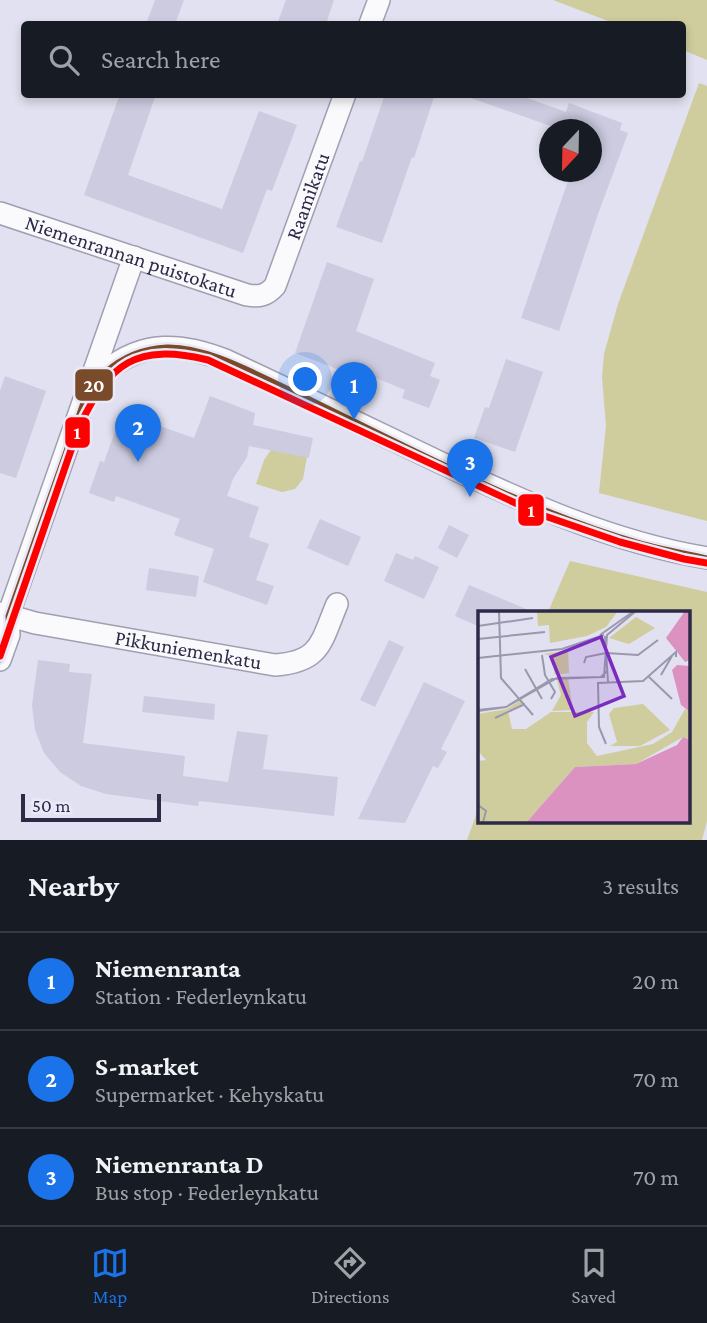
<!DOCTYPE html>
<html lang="en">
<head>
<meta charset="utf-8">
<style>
	body { margin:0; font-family:"Crimson Pro",serif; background:#20242c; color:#f1f3f6 }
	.compass { position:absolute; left:539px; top:119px; width:63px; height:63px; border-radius:50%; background:#171b24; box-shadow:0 4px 10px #0003; rotate:202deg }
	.scale { position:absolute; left:21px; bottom:18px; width:140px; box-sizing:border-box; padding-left:7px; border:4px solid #2d2a47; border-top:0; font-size:19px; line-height:24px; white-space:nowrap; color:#2d2a47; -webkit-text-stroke:5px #e9e9f8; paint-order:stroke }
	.you { position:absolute; left:306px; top:380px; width:24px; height:24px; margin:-18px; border:5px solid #fff; border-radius:50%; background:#1a73e8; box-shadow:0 0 0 10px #1a73e833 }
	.badge { display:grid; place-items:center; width:46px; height:46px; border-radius:50%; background:#1a73e8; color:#fff; font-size:23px; font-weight:700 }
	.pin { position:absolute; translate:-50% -58px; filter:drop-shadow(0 2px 4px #0008) }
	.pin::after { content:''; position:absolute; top:37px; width:24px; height:21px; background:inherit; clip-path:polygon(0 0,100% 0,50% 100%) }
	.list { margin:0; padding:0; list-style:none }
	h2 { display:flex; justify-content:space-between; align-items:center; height:91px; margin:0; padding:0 28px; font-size:30px }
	h2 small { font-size:23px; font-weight:400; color:#9ea1a6 }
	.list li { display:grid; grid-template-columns:46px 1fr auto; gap:21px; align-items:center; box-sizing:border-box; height:98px; padding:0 28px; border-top:2px solid #363941 }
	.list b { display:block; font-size:26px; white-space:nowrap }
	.list p { margin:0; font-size:23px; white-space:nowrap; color:#9ea1a6 }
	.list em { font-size:23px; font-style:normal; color:#9ea1a6 }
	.icon { flex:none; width:38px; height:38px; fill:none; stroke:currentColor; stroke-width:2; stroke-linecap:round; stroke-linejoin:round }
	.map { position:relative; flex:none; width:707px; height:840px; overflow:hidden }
	.search { position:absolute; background:#171b24; box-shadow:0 4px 10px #0003; left:21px; right:21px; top:21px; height:77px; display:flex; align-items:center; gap:18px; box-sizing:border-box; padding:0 24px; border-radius:7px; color:#9ea1a6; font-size:26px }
	.sheet { height:385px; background:#171b24 }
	nav { display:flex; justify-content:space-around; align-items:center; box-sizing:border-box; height:98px; border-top:2px solid #363941; background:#171b24; font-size:19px; color:#9ea1a6 }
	nav a { display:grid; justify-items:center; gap:4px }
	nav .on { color:#1a73e8 }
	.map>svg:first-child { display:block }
</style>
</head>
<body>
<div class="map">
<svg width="707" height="840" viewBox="0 0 707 840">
	<rect width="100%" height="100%" fill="#e1e1f1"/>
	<!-- green -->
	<path fill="#cfcc9d" d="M553 0H707V60L683 50 682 24H616Z
		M699 83 707 86V521L599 493 606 426 602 377 604 354 618 304Z
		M271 450 307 457 303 479 295 489 282 492 256 484 264 460Z
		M570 561 707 592V821L702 840H467L479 807 480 821H688V612H548Z"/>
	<!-- building -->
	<path fill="#cccbe0" d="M155 0H184L175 24H146Z
		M286 0H334L326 24H277Z
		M120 94H156L128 175 222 209 259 111 297 125 272 191 267 189 243 253 84 195Z
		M385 94H435L414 158 412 157 382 243 336 227 360 161 362 162Z
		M468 94H516L566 112 569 103 622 123 620 130 628 133 597 217 559 331 521 318 571 172H592V130H562L468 97Z
		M327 262 374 279 356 331 435 363 430 376 440 380 429 408 402 398 405 390 376 378 374 383 295 353Z
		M506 359 543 372 515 452 474 438 485 407 489 408Z
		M5 376 46 391 16 478 0 473V391Z
		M210 396 255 413 253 425 313 438 309 458 249 446 247 457 233 479 227 496 259 507 249 537 269 544 256 580 274 586 267 605 203 582 214 549 174 535 180 519 116 496 114 502 89 493 100 461 104 462 122 413 194 438Z
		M320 519 361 537 348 566 307 548Z
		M449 525 469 535 457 558 438 548Z
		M396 553 413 560 415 556 439 567 424 599 384 581Z
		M149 568 199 576 196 597 146 590Z
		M469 585 486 592 533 612H480V627L455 616Z
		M389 640 404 647 375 707 360 700Z
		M38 660 70 664 69 672 92 674 83 743 185 756 183 776 228 782 237 731 268 735 263 769 338 777 334 816 199 801 198 806 106 794 81 786 60 772 44 753 35 730 32 705Z
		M424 682 465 701 441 749 447 752 438 768 433 766 405 823 358 819Z
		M144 696 215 704 214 720 142 712Z"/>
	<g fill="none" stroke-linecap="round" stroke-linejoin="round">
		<defs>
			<g id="minor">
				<path d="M370 24 379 0"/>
				<path id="s1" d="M0 213 247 295C259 297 266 296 275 286L345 94"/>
				<path d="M85 397C92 389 98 378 106 371 143 340 182 343 225 360 296 393 366 427 437 461 524 502 611 542 707 558"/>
				<path id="s2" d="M0 613 35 623 275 665C321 662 321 642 337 604"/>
				<path d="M0 660 9 635 8 616 134 257"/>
			</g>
		</defs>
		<!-- minor casing -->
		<use href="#minor" stroke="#a09fb2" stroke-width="24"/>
		<!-- minor -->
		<use href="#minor" stroke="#fafafd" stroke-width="21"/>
		<defs>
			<path id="bus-1" d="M0 660 9 635 8 616 85 397C92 389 97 379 105 372 122 357 144 348 167 347 207 346 256 374 291 390 345 416 399 444 453 469 513 498 575 524 640 543 662 549 685 553 707 558"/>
		</defs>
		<!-- bus-1 casing -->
		<use href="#bus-1" stroke="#e9e9f8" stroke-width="10"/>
		<!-- bus-1 -->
		<use href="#bus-1" stroke="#7a4b2a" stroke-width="5"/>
		<defs>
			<path id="rail-1" d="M0 656 79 427C110 362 136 343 208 360L539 514 620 542 684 559 707 563"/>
		</defs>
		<!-- rail-1 casing -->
		<use href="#rail-1" stroke="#e9e9f8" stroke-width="12"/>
		<!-- rail-1 -->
		<use href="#rail-1" stroke="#f00" stroke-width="7"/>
	</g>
	<g text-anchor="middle" stroke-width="5" stroke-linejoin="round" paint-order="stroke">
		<!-- street labels -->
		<g font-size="21" fill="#2d2a47" stroke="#e9e9f8">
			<text dy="7" stroke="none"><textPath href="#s1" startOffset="387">Raamikatu</textPath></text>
			<text dy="7" stroke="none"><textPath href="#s1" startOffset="138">Niemenrannan puistokatu</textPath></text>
			<text dy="7" stroke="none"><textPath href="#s2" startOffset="192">Pikkuniemenkatu</textPath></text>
		</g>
	</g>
	<!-- overview -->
	<g transform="translate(478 611)">
		<rect width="212" height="212" fill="#e1e1f1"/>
		<path d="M59 0H140L128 16 109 25 72 32 71 14 60 15ZM158 6 177 17 151 33 131 27ZM90 39 91 62 77 64 73 45 66 43ZM90 67 95 99 74 100 83 84 79 69ZM43 89 45 93 30 100 34 118H48L73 101H116L109 111V132L119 145 175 133 194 121 207 98 212 101V129L205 126 158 153 97 156 48 212H0V150L8 149 0 140V103L29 98ZM165 93 192 119 162 135H132L139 131 131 103 136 97Z" fill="#cfcc9d"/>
		<path d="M207 0H212V49L207 51 188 27ZM199 54 212 55V101L203 94 194 59ZM205 126 212 129V212H48L97 156 158 153 199 134Z" fill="#db92c0"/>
		<path fill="none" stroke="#9998ad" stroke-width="2" d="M21 0 23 67 55 104M0 15 55 7M122 24 156 0M127 25 130 71M0 28 67 21M64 44 67 64 77 81 73 88M0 47 84 38 126 24M106 52 108 46 128 42 160 44 180 29M47 58 64 88M183 64 194 45M171 66 194 88M0 99 28 96 74 68 123 66 129 60M0 100 28 96 79 67 126 66 129 24 158 0M17 107 47 93M128 133 121 116 120 72 165 70 198 41V46M0 194 8 200 5 211"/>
		<path fill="#7b2cbf" fill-opacity="0.15" stroke="#7b2cbf" stroke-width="3.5" d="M123 26 146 85 97 105 73 46Z"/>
		<rect width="212" height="212" fill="none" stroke="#2d2a47" stroke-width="3.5"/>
	</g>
	<g stroke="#e9e9f8" stroke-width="2.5">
		<rect x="74" y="368" width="40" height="34" rx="7" fill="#7a4b2a"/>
		<rect x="64" y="416" width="27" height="33" rx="7" fill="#f00"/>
		<rect x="517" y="493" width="28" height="34" rx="7" fill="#f00"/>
	</g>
	<g font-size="19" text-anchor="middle" font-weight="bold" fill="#fff">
		<text x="94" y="392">20</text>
		<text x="77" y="439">1</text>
		<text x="531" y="517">1</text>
	</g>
</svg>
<svg class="compass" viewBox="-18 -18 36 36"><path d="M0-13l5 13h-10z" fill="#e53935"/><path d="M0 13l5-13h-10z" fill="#9ea1a6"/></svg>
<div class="scale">50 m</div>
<div class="you"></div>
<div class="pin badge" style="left:354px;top:420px">1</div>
<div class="pin badge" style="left:138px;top:462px">2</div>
<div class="pin badge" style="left:470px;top:497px">3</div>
<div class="search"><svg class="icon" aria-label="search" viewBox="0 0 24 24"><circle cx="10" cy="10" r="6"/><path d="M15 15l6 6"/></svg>Search here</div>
</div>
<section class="sheet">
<h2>Nearby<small>3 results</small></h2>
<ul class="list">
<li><span class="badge">1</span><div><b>Niemenranta</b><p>Station · Federleynkatu</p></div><em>20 m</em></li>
<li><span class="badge">2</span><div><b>S-market</b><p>Supermarket · Kehyskatu</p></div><em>70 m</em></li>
<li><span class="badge">3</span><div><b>Niemenranta D</b><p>Bus stop · Federleynkatu</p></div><em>70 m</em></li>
</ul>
</section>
<nav>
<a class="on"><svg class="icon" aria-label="map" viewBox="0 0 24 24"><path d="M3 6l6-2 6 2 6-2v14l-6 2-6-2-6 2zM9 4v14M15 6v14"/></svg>Map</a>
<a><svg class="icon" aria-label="directions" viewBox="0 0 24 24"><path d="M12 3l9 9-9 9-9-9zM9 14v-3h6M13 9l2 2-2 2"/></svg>Directions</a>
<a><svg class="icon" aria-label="saved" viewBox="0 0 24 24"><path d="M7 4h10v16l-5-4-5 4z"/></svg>Saved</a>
</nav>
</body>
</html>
